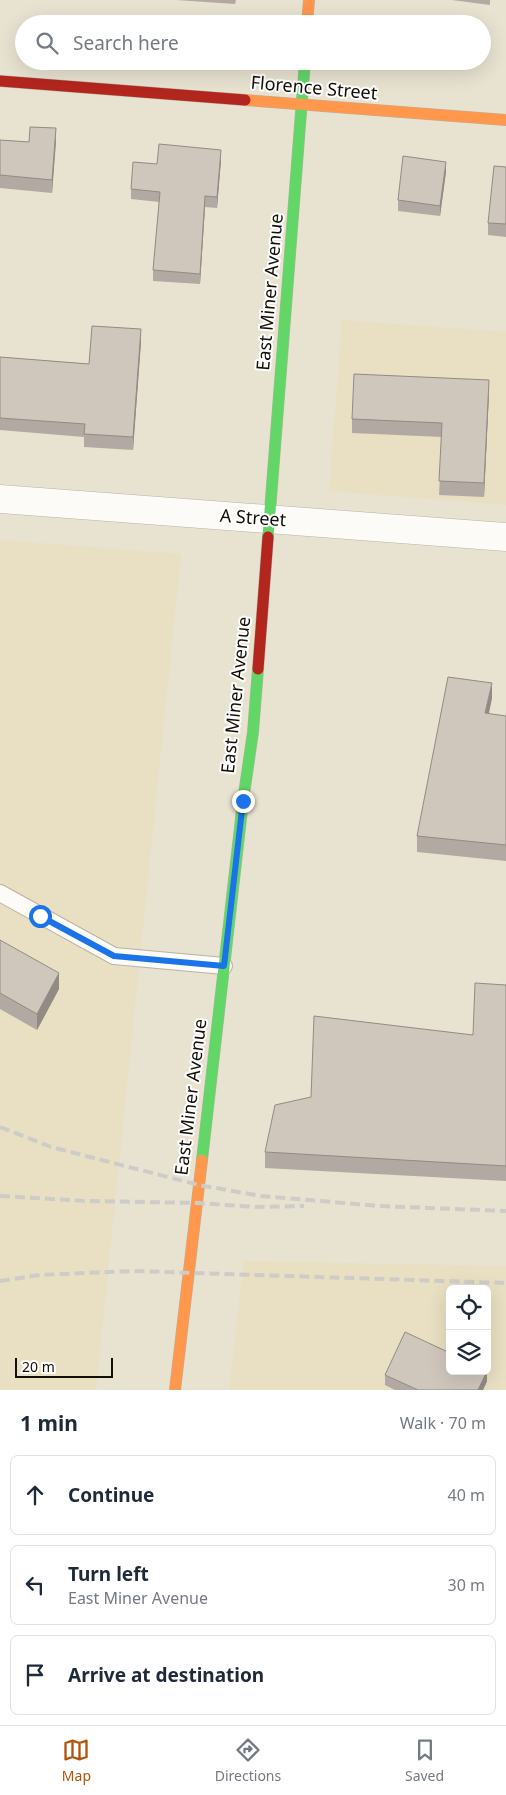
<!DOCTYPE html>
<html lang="en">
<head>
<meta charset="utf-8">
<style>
	body { margin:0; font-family:"Noto Sans",sans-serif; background:#f6f6f7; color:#1f2937 }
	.controls { position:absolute; right:15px; bottom:15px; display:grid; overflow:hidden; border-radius:8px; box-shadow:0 5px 20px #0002 }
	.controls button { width:45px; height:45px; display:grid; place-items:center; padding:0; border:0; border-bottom:1px solid #e0e1e3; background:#fff; color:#1f2937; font:25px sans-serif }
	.scale { position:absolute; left:15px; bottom:12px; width:98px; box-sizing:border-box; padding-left:5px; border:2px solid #130f05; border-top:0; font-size:14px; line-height:18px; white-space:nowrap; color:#130f05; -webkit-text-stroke:4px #fff; paint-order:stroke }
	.stop { position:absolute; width:15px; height:15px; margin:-11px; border:4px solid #1a73e8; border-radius:50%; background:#fff }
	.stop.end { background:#1a73e8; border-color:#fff; box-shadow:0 1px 5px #0008 }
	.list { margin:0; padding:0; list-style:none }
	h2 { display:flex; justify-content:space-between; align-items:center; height:65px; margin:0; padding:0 20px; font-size:21px }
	h2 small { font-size:16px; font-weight:400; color:#747a83 }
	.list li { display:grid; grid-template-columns:32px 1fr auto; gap:15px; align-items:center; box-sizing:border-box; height:80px; margin:0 10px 10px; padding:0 10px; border:1px solid #e0e1e3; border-radius:8px }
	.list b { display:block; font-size:19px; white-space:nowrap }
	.list p { margin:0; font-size:16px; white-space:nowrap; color:#747a83 }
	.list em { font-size:16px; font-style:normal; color:#747a83 }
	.icon { flex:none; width:28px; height:28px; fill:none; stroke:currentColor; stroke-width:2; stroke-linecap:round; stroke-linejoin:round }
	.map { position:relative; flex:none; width:506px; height:1390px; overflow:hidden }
	.search { position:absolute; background:#fff; box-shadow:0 5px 20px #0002; left:15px; right:15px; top:15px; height:55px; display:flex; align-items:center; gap:12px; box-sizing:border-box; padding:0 18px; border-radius:28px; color:#747a83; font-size:19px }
	.sheet { height:335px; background:#fff }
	nav { display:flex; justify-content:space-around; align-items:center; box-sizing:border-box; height:70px; border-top:1px solid #e0e1e3; background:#fff; font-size:14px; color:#747a83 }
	nav a { display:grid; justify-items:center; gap:2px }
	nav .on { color:#b45309 }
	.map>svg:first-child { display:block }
</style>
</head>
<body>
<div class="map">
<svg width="506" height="1390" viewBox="0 0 506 1390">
	<rect width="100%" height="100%" fill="#e8e2d1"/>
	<!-- built -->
	<path fill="#e9dfc2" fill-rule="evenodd" d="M342 320 506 332V505L329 491Z
		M0 540 181 554 96 1390H0Z
		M244 1261 506 1266V1390H229ZM450 1289H487V1371H450Z"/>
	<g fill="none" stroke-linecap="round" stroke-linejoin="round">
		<defs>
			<path id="lane" d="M0 893 114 956 224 966"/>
			<path id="street" d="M0 499 506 537"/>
			<path id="fast" d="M268 537 305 61
				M202 1160 243 801 253 732 258 669"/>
			<path id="slow" d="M307 24 309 0
				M245 100 506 120
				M175 1390 202 1160"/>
			<path id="jam" d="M0 81 245 100
				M258 669 268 537"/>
		</defs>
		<!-- lane casing -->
		<use href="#lane" stroke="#b7b3a5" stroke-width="18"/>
		<!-- street casing -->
		<use href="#street" stroke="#b7b3a5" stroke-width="29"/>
		<!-- fast casing -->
		<use href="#fast" stroke="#b7b3a5" stroke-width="12"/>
		<!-- slow casing -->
		<use href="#slow" stroke="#b7b3a5" stroke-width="12"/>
		<!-- jam casing -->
		<use href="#jam" stroke="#b7b3a5" stroke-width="12"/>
		<!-- lane -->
		<use href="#lane" stroke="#fcfbf8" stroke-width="16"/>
		<!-- street -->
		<use href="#street" stroke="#fcfbf8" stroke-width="28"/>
		<!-- fast -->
		<use href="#fast" stroke="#63d668" stroke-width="11"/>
		<!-- slow -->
		<use href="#slow" stroke="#ff974d" stroke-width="11"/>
		<!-- jam -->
		<use href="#jam" stroke="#b3261e" stroke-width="11"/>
		<!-- rail -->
		<path stroke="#ceccc8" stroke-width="4" stroke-dasharray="10 5" stroke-linecap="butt" d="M0 1127 51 1147 199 1185 261 1196 379 1206 506 1211
			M0 1196 87 1201 197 1203 256 1207 304 1206
			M0 1281 40 1275 133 1271 506 1283"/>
	</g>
	<!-- wall -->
	<path fill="#b2aaa2" d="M176 0H236L235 4Z
		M452 0H490V5Z
		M0 140 29 142 56 141 52 193 0 188Z
		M221 160 217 208 205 207 200 284 153 281V270L159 202 131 199V189L157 164Z
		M506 167V237L488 235V223Z
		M446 172 440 216 398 211V200Z
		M141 342 133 450 84 447V437L0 430V357L89 364Z
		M489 393 484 497 439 495 442 437 352 433V419Z
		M492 698 489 714 506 716V861L417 852V836Z
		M0 940 59 989 37 1030 0 1009Z
		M506 985V1181L265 1168V1152L311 1097 473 1035Z
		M385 1375 487 1381 483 1390H395L385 1385Z"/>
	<!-- shaded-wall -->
	<path fill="#918b84" d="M56 128V141L52 193V180Z
		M221 150V160L217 208V197Z
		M446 162V172L440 216V206Z
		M205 196V207L200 284V274Z
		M141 329V342L133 450V437Z
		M489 380V393L484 497V483Z
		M492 683V698L485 729V713Z
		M59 973V989L37 1030V1014Z
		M487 1371V1381L483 1390H478Z"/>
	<!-- building -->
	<path fill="#cfc6bc" stroke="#918b84" d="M30 127 56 128 52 180 0 175V140L29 142Z
		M159 144 221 150 217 197 205 196 200 274 153 270 160 192 131 189 133 162 157 164Z
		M403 156 446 162 440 206 398 200Z
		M494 166 506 167V224L488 223Z
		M92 326 141 329 133 437 84 434 85 424 0 418V357L89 364Z
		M354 374 489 380 484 483 439 481 442 423 352 419Z
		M448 677 492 683 485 713 506 716V845L417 836Z
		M0 940 59 973 37 1014 0 993Z
		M475 983 506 985V1166L265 1152 275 1105 311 1097 314 1016 473 1035Z
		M405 1332 450 1353V1371H487L478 1390H418L385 1375Z"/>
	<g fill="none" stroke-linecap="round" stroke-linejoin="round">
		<!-- route -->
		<path stroke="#1a73e8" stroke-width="6" d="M40 916 114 956 224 966 243 801"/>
	</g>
	<g text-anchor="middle" stroke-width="4" stroke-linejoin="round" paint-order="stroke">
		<!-- street labels -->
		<g font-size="18" fill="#130f05" stroke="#fff">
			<text transform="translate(314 88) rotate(5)" y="6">Florence Street</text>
			<text transform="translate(270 292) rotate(-85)" y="6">East Miner Avenue</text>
			<text transform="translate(253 518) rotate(4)" y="6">A Street</text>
			<text transform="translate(236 695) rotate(-84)" y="6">East Miner Avenue</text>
			<text transform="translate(191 1097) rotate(-83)" y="6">East Miner Avenue</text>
		</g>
	</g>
</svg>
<div class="controls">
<button><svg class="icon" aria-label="locate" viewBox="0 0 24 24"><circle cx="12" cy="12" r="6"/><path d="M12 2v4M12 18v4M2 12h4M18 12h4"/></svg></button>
<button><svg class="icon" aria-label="layers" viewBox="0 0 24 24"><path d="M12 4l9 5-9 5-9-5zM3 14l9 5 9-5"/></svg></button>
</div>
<div class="scale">20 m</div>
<div class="stop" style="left:40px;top:916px"></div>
<div class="stop end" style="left:243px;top:801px"></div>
<div class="search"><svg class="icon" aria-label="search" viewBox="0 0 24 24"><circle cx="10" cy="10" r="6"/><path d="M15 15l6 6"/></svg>Search here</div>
</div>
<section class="sheet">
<h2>1 min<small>Walk · 70 m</small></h2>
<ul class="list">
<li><svg class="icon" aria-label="ahead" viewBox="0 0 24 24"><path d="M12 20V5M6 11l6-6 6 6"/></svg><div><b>Continue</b></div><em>40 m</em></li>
<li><svg class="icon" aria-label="left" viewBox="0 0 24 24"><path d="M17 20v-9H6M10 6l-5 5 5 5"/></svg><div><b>Turn left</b><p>East Miner Avenue</p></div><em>30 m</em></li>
<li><svg class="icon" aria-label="arrive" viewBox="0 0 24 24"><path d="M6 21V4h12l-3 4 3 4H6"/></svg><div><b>Arrive at destination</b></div></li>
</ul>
</section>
<nav>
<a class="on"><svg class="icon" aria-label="map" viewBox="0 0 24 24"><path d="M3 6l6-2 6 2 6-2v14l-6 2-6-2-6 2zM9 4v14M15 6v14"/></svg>Map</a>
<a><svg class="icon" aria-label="directions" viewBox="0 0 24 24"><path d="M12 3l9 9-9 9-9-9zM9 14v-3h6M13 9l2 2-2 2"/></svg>Directions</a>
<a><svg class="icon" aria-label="saved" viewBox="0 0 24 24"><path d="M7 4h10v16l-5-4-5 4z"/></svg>Saved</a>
</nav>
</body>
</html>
